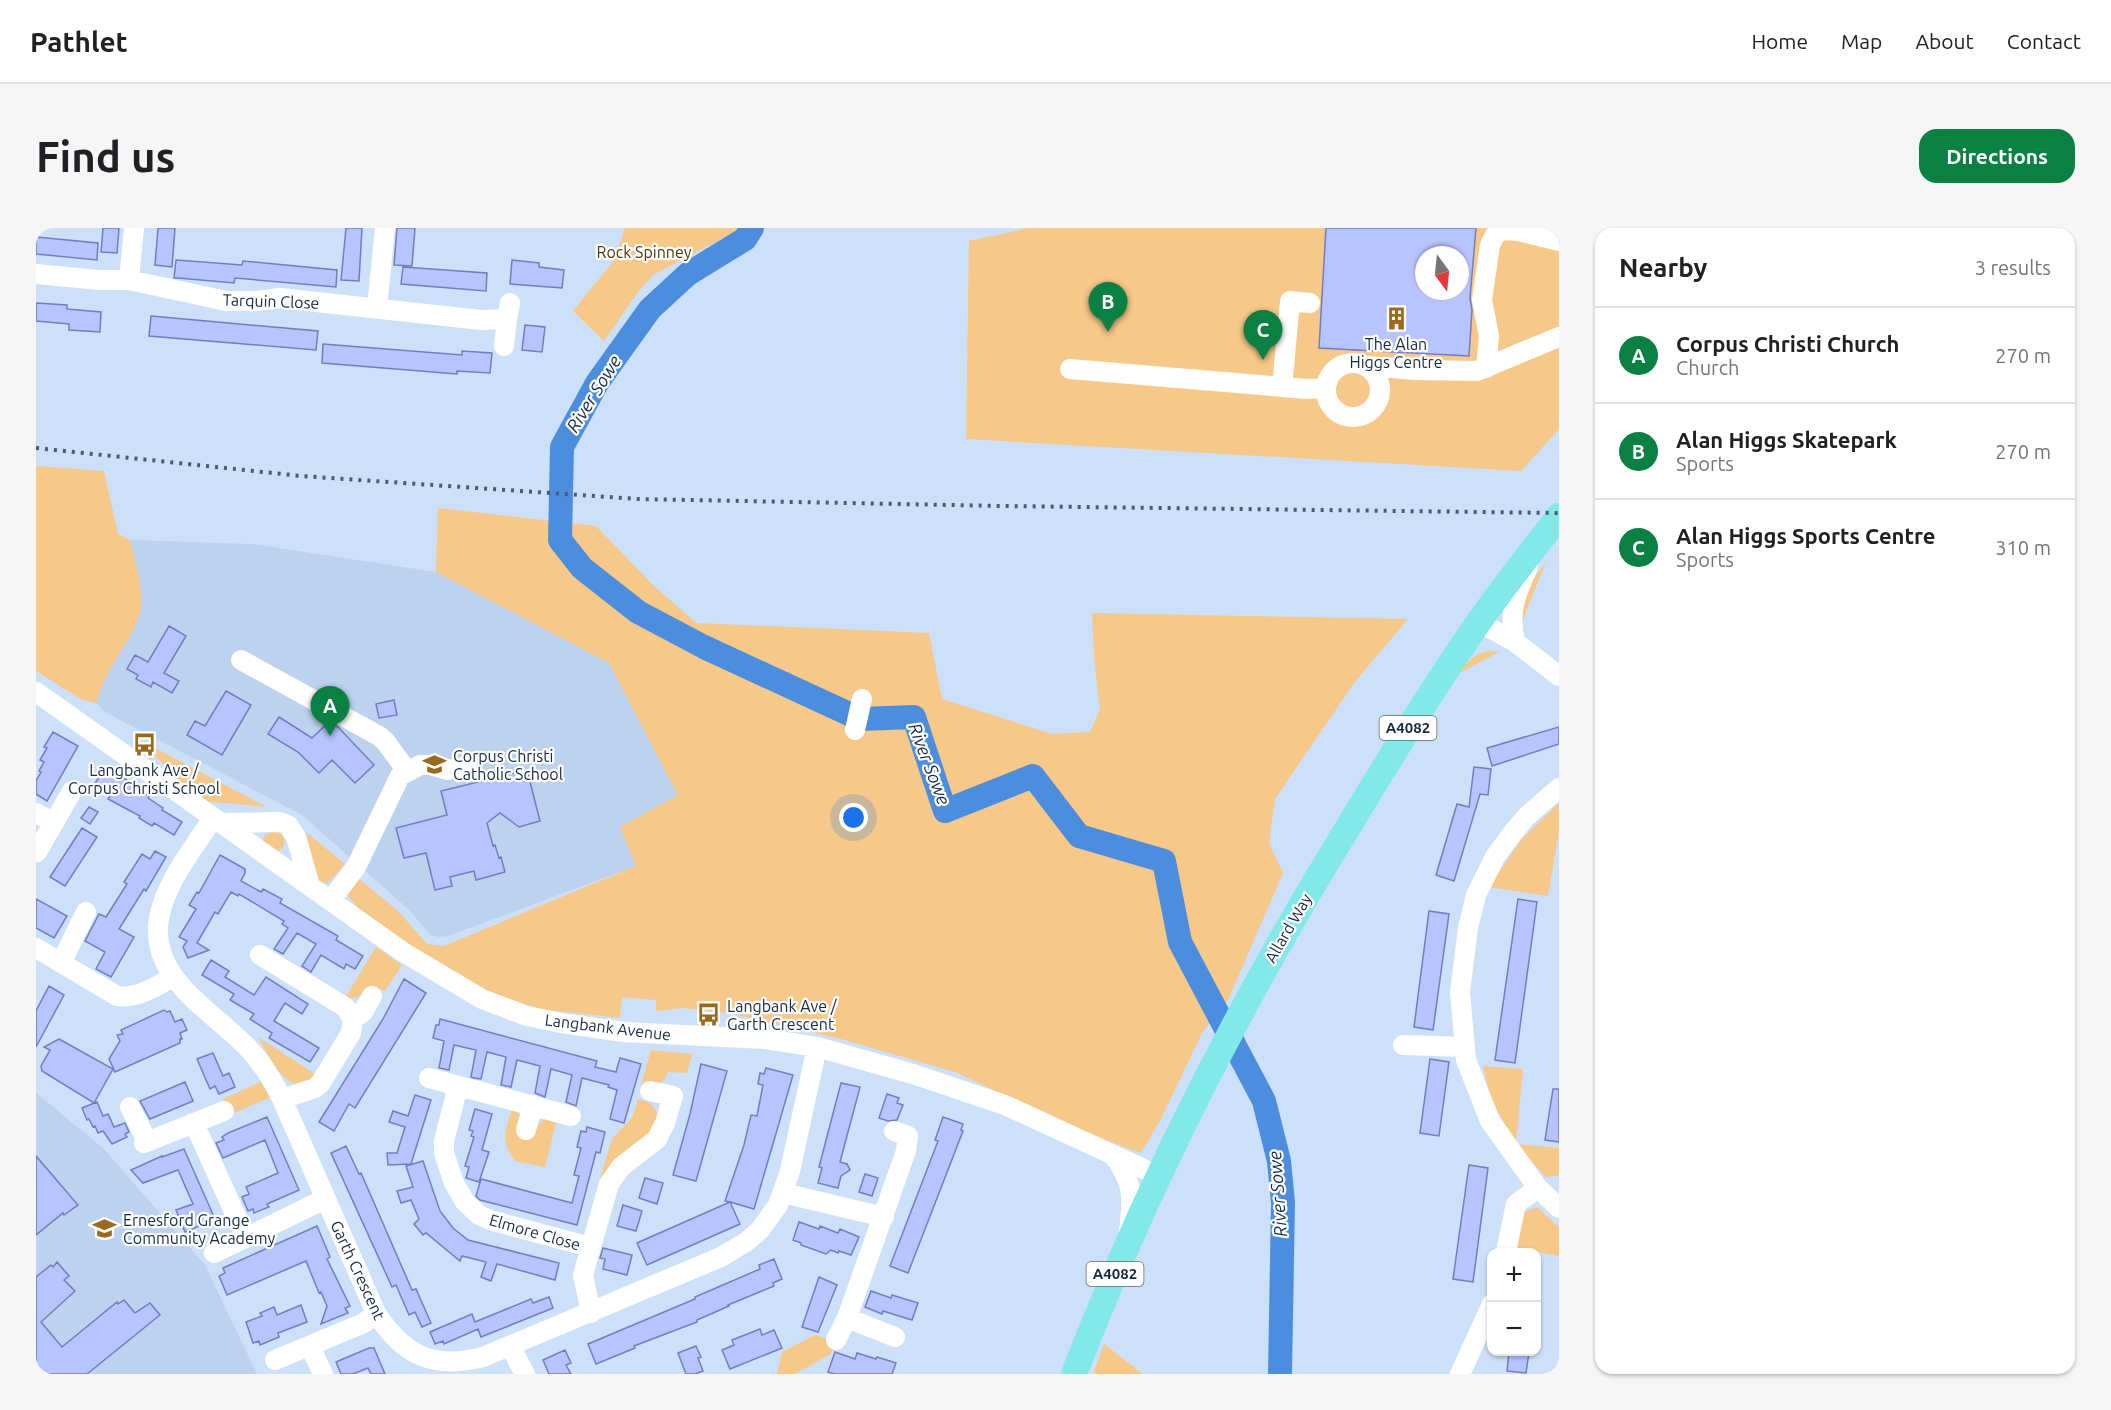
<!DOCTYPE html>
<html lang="en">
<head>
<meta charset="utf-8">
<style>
	body { margin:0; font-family:Ubuntu,sans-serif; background:#f6f6f6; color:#202124 }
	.controls { position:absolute; right:18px; bottom:18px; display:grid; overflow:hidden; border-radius:12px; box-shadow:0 2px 4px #0004 }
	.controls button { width:54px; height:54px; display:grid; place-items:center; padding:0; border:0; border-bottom:2px solid #e0e0e0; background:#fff; color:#202124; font:30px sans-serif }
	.compass { position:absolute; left:1379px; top:18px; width:54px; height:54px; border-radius:50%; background:#fff; box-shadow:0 2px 4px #0004; rotate:165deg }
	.you { position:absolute; left:818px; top:590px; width:21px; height:21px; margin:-15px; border:4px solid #fff; border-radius:50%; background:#1a73e8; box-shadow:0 0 0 9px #1a73e833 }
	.badge { display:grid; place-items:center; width:39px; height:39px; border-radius:50%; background:#0b8043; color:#fff; font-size:20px; font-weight:700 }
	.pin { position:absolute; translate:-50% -50px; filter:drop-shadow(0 2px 3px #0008) }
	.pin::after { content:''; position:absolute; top:32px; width:21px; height:18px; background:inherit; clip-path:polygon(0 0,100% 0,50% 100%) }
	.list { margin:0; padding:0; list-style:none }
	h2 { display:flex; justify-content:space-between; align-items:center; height:78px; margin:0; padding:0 24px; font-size:26px }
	h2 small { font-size:20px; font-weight:400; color:#757577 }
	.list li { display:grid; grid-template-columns:39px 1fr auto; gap:18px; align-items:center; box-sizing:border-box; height:96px; padding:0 24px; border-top:2px solid #e0e0e0 }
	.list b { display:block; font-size:22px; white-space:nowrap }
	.list p { margin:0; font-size:20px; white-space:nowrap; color:#757577 }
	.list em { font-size:20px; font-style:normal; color:#757577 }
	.map { position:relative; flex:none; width:1523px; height:1146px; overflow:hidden; border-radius:18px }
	header { display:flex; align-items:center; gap:36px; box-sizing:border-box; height:84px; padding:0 30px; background:#fff; border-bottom:2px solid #e0e0e0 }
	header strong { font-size:28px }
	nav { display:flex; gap:33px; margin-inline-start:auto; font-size:21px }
	.intro { display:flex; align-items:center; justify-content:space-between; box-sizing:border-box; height:144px; padding:0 36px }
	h1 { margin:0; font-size:42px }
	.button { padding:15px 27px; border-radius:18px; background:#0b8043; color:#fff; font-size:21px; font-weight:700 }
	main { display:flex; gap:36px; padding:0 36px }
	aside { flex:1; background:#fff; border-radius:18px; box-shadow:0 2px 4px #0004 }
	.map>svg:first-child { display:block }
</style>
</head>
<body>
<header>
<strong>Pathlet</strong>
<nav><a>Home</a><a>Map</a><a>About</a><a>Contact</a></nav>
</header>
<div class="intro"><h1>Find us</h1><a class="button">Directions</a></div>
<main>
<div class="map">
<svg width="1523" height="1146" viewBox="0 0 1523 1146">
	<rect width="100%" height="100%" fill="#cce0f9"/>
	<!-- built -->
	<path fill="#bdd2ee" d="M94 312 216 316 400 344 573 435 643 568 584 599 600 638 412 708 403 709 395 707 371 680 266 587 69 484 61 475 64 460 102 390 105 375 103 354Z
		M0 865 67 920 169 1037 221 1146H0Z"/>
	<!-- green -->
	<path fill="#f6c889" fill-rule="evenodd" d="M589 0H703L699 4 617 47 602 64 568 113 537 83 579 31Z
		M993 0H1523V201L1485 243 930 211 933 13ZM1388 27H1424V63H1388Z
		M0 238 68 243 82 306 94 312C99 335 111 367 102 391 91 420 67 443 61 475L46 472 0 443Z
		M402 280 560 298 618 358 660 395 893 405 906 471 1016 506 1054 504 1064 482 1058 429 1056 385 1372 391 1318 455 1239 571 1233 615 1247 645 1192 772 1166 805 1124 893 1105 925 1048 904 919 844 805 811 692 785 646 780 620 783V772L586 769 584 790 503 781 450 763 392 730 324 682 310 666 322 650 362 683 391 716 408 718 600 638 584 599 642 567 573 435 400 344Z
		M1510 334 1483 401C1478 379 1497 351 1510 334Z
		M1453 423 1463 424 1422 446C1431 434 1437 427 1453 423Z
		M115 518 231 579 168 573 146 555 114 523Z
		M1523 575V603L1512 668 1453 659 1485 612Z
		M237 603C253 606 251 620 239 626L226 616 228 608Z
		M270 604 309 636 292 655 284 654 278 640Z
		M340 719 366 737 349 763 337 759C329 767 321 771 309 770Z
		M222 809 279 846C254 877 234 828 222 809Z
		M615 822 656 826 651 845 632 844 629 851 621 858 605 857Z
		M1447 838 1487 841 1480 916 1523 920V948L1510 949 1480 916 1455 871Z
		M225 854 235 869 196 886 187 871Z
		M602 871 614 875 622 885 623 893C607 916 585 933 564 951L576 911 597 888Z
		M476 881 484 887 496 904C504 895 508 888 521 891L509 939 479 933C464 912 469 904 476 881Z
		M1501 979 1523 999V1028L1478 1019 1485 985Z
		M779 1107 804 1115 793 1127 759 1146H741L746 1124Z
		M1068 1116 1107 1146H1057Z"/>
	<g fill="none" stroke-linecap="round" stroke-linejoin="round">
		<!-- river -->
		<path stroke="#4c8edd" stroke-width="24" d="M716 0 709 11 652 46 614 81 561 155 526 219 524 312 546 340 602 384 668 419 824 491 878 489 909 583 997 548 1043 608 1128 633 1144 714 1228 873 1243 933 1247 975 1244 1146"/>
	</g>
	<!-- building -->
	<path fill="#b7c4fe" stroke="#717ebf" stroke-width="1.5" fill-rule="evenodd" d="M67 0H83L81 25 65 24Z
		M122 0H139L136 39 119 37Z
		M310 0H326L323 53 305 52Z
		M361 0H379L376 38 358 37Z
		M1290 0H1440L1434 70 1436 82 1433 128 1283 120ZM1388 27H1424V63H1388Z
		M0 9 62 15 61 32 0 26Z
		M140 32 206 37 207 33 301 42 300 59 199 50 198 55 142 50H138Z
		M476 32 503 35V39L528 42 526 60 474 56Z
		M367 39 451 45 450 63 365 56Z
		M0 75 31 77V81L65 84 64 104 33 102V96L0 93Z
		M115 88 282 103 280 122 113 108Z
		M489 97 509 99 506 124 486 122Z
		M287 116 426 127V123L456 125 454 145 421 143V146L286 135Z
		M133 398 150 408 128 445 143 453 136 465 117 454 115 459 100 451 102 447 91 441 99 427 112 434Z
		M190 463 215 477 186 527 151 507 159 493 169 498Z
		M358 472 361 487 343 490 340 476Z
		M243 489 276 510 293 494 302 499 338 537 319 555 296 532 283 545 262 524 232 506Z
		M1523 499V516L1456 538 1451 520Z
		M17 504 42 518 11 573 0 566V553L5 544 3 543 8 534 4 532 11 520 8 519Z
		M69 539 99 557 97 559 113 568 112 570 127 580 126 582 146 594 138 607 118 595 116 598 103 590 104 588 72 571 75 567 58 557Z
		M1438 539 1455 541 1452 567 1444 566 1418 653 1400 647 1421 576 1433 579Z
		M491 542 504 593 483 599 464 585 451 595 457 618 459 617 463 630 465 629 469 644 440 652 438 643 414 649 416 658 399 662 390 625 368 630 360 600 411 587 405 563Z
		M53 579 62 584 54 596 45 590Z
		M46 600 61 609 29 658 14 649Z
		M119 623 130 629 110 663 108 661 83 701 98 709 75 749 60 741 69 724 49 713 63 686 70 689 91 656 88 654 106 626 114 631Z
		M184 627 209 641V645L205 653 225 664 227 661 246 671 244 675 302 708 300 712 327 728 319 741 310 736 308 741 285 727 275 744 266 738 280 716 261 705 247 726 238 721 252 700 246 696 248 693 203 666 202 668 195 664 182 686 179 684 161 715 173 722 152 730 147 719 151 713 143 709 160 681 153 677 161 664 163 665Z
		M0 671 31 688 18 710 0 700Z
		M1482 671 1501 674 1479 835 1459 832Z
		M1393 683 1413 686 1397 802 1378 799Z
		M175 732 193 743 189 749 218 767 230 749 272 776 266 786 249 775 238 793 283 820 274 834 233 810 236 805 214 791 218 786 194 772 198 766 166 747Z
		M368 751 390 765 319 880 313 876 298 903 283 894 347 791Z
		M13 758 28 767 0 819V783Z
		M128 782 131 784 134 783 139 794 146 791 151 802 144 805 146 811H144V815L79 844 73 831 84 813 81 807 87 806 85 802Z
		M404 791 561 833 559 839 580 844 584 830 605 836 588 895 574 891 581 862 572 859 573 857 546 850 540 878 530 874 536 847 515 841 509 869 499 865 504 838 481 832 475 859 465 857 470 829 451 824 445 851 438 850 435 849 440 822 418 817 413 842 403 840 408 813 397 810 400 797H403Z
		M23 811 77 841 58 875 6 843 5 838 14 822 8 819Z
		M177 825 187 848 193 845 199 859 183 866 179 858 174 861 161 831Z
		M1394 831 1413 834 1403 908 1384 905Z
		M665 836 691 843 660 953 637 947 654 886Z
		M730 840 757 847 718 981 694 974 704 996 611 1037 601 1015 694 974 689 973 708 917 715 887 721 888 727 857 722 856 724 845 728 846Z
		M149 854 157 873 114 891 104 873Z
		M805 855 824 859 804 934 811 936 814 942 805 948 802 960 782 955 786 940 783 939Z
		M1517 861H1523V914L1509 912Z
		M851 866 863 870 861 875 867 877 861 892 852 893 843 890Z
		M379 867 395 872 375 936 352 937 351 925H361L369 899 353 894 357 883 372 888Z
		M61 874 67 888 72 886 78 899 89 895 93 904 89 906 91 909 76 916 67 903 62 905 59 898 57 899 53 891 51 892 46 880Z
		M439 881 456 886 446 922 453 924 443 954 430 950 433 939 429 938 438 909 435 908 437 903 433 902Z
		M231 889 263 962 231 976 233 979 218 985 217 981 212 983 206 969 213 966 210 959 242 945 229 912 187 930 180 915 188 912 186 909 192 905Z
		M907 889 927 896 925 902 927 903 872 1045 854 1038 902 913 899 912Z
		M551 899 569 904 564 925 560 924 541 997 444 972 440 968 445 951 536 975 543 948 538 947 545 920 541 919 545 903 550 904Z
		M310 918 323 946 325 945 376 1062 380 1061 395 1095 386 1099 379 1084 373 1087 360 1057 356 1059 295 925Z
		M148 921 179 991 149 1004 140 982 157 976 142 942 107 955 95 942 126 928V929Z
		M0 928 42 977 28 987 27 985 0 1007Z
		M387 933 404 983 417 1000 432 1012 523 1035 519 1052 461 1036 455 1053 445 1049 450 1034 426 1028 424 1033 390 1005 387 1007 378 996 383 991 375 972 365 975 361 963 377 959 370 938Z
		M1433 937 1452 940 1437 1054 1417 1051Z
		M829 946 842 950 836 968 823 964Z
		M609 950 627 955 621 976 603 970Z
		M587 977 606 983 600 1003 581 998Z
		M763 994 783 1001 784 998 802 1005 804 1001 823 1009 815 1027 803 1023 802 1025 795 1022 790 1026 765 1017V1015L757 1012Z
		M281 998 294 1029 291 1031 314 1078 309 1080 312 1085 285 1096 291 1078 285 1064 283 1065 270 1033 191 1067 183 1048 189 1045 187 1040Z
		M567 1020 596 1027 591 1047 567 1041 569 1031 564 1030Z
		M738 1031 746 1051 737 1055 738 1058 692 1077 693 1078 661 1092V1094L598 1118 599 1120 560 1136 552 1116 659 1071V1069L724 1041 723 1037Z
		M21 1034 33 1048 28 1052 39 1063 5 1094 26 1119 81 1074 82 1076 88 1072 99 1085 114 1075 124 1087 51 1146H0V1049L15 1037 17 1039Z
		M783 1049 801 1057 782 1104 766 1099Z
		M835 1063 855 1070 856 1067 882 1075 876 1092 847 1083 846 1086 829 1079Z
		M513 1069 517 1080 445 1109 442 1101 408 1116 407 1113 399 1116 394 1104 436 1086 439 1094 495 1071 497 1075Z
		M265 1077 271 1094 242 1105 243 1109 224 1117 223 1113 217 1115 210 1094 226 1088 224 1085 238 1079 241 1087Z
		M724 1101 726 1107 738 1102 746 1120 694 1141 686 1122 698 1117 696 1112Z
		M660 1118 665 1129 662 1130 667 1143 659 1146H650L642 1125Z
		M333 1120H338L349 1146H335L332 1140 317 1146H305L300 1134Z
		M529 1122 535 1135 530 1137 535 1146H513L507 1132Z
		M799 1124 819 1131 821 1125 840 1131 841 1129 860 1135 856 1146H798L792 1144Z
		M1473 1124H1493L1490 1145 1471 1143Z"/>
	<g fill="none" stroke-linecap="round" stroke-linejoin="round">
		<!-- minor -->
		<path stroke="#fff" stroke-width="20" d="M0 46 63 52H93L190 73H221L244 70 445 92 471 91 474 75
			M93 52 98 0
			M341 80 349 0
			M468 118 471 91
			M1290 162a27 27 0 1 1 54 0a27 27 0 1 1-54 0Z
			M1330 138 1379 142 1441 143 1523 109
			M1450 140 1453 108 1446 72 1454 17 1459 7 1466 2 1482 3 1523 13
			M1034 141 1271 161 1290 160
			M1246 159 1254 73 1274 75
			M1443 394 1479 414 1523 448
			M1479 414C1472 383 1480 366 1492 339
			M205 432 343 508 349 513 371 543
			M0 464 367 724 446 771 491 788 525 795 587 804 729 811 781 819 877 846 969 877 1123 948
			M819 502 826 471
			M1523 560 1491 588 1478 603 1459 629 1440 667 1432 700 1424 764 1430 832 1454 893 1502 960 1523 980
			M0 585 17 594
			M177 590C159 618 136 646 126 678 104 746 174 780 213 821 227 836 237 853 246 871L340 1085C367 1127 397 1142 447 1129L685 1029 710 1014 724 1002 742 977 754 943 781 819
			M184 595 244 594 252 597 260 609 274 658
			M1 624 36 563
			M295 672 320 639 364 548 384 537H394L411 542 431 538
			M0 720 81 768C99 771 118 760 133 751L135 744
			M224 727 309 779 317 791
			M25 735 50 684
			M1367 817 1429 819
			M393 850 535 888
			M422 858 408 913V925L418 955 429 974 443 987 454 992 554 1019
			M246 871 279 860 284 856 315 805 317 791 327 784 336 768
			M94 879 111 913
			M158 895 210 1010
			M490 902 497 877
			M108 915 188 883
			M1078 928C1098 955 1097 970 1093 1002
			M747 965 848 989
			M1470 1024 1480 976 1502 960
			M178 1025 289 971
			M555 1085 547 1047 573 956 585 939 621 911 629 895 637 868 614 863
			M811 1090 859 1109
			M800 1112 811 1090 870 923 872 908 858 903
			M274 1118 287 1146
			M474 1118 489 1146
			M239 1132 328 1095 340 1085
			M1424 1146 1456 1076"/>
		<!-- major -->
		<path stroke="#83e9e8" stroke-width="26" d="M1038 1146C1112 954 1206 771 1314 596 1355 528 1397 460 1442 395 1468 358 1496 323 1523 288"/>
		<!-- rail -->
		<path stroke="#485b73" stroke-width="4" stroke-dasharray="3 6" stroke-linecap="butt" d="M0 220 265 248 602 271 967 278 1523 285"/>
	</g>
	<!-- icons -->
	<defs>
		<symbol id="building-bare" viewBox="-9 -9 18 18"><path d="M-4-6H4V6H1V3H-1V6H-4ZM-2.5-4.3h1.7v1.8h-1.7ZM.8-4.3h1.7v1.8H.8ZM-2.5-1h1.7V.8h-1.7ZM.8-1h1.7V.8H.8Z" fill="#996a1b" stroke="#fff" stroke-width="2.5" paint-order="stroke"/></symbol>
		<symbol id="bus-bare" viewBox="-9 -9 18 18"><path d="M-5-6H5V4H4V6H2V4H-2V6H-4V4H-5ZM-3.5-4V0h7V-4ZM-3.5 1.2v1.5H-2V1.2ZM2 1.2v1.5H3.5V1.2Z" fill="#996a1b" stroke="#fff" stroke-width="2.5" paint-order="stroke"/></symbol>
		<symbol id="school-bare" viewBox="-9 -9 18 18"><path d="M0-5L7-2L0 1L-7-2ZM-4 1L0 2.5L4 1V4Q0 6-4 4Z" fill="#996a1b" stroke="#fff" stroke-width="2.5" paint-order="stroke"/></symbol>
	</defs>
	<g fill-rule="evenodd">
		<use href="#building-bare" x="1344" y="74" width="33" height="33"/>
		<use href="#bus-bare" x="92" y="500" width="33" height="33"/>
		<use href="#school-bare" x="382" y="520" width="33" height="33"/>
		<use href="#bus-bare" x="656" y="770" width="33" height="33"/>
		<use href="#school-bare" x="52" y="984" width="33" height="33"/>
	</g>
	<g text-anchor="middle" stroke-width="4.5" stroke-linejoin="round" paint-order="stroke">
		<!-- shield labels -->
		<g fill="#fff" stroke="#5c697a" stroke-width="1.5">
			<rect x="1343.5" y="488" width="57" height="24" rx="4.5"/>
			<rect x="1050.5" y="1034" width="57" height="24" rx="4.5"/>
		</g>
		<g font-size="15" font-weight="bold" fill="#162941">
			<text x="1372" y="505">A4082</text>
			<text x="1079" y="1051">A4082</text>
		</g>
		<!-- park labels -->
		<g font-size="16" fill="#50360b" stroke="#fff">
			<text x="608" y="30">Rock Spinney</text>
		</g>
		<!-- street labels -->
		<g font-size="16" fill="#162941" stroke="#fff">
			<text transform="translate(235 73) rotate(2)" y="6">Tarquin Close</text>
			<text transform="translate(1252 700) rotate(-60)" y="6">Allard Way</text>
			<text transform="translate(572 799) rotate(7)" y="6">Langbank Avenue</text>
			<text transform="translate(499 1004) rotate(16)" y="6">Elmore Close</text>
			<text transform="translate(322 1042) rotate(65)" y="6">Garth Crescent</text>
		</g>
		<!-- poi labels -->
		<g font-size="16" fill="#162941" stroke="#fff" text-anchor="start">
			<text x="1360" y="122" text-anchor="middle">The Alan<tspan x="1360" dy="18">Higgs Centre</tspan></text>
			<text x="417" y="534">Corpus Christi<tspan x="417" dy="18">Catholic School</tspan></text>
			<text x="108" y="548" text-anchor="middle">Langbank Ave /<tspan x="108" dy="18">Corpus Christi School</tspan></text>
			<text x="691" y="784">Langbank Ave /<tspan x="691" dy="18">Garth Crescent</tspan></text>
			<text x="87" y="998">Ernesford Grange<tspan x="87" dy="18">Community Academy</tspan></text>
		</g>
		<!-- water labels -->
		<g font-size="18" font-style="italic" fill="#112c4c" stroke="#fff">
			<text transform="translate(558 166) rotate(-58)" y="6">River Sowe</text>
			<text transform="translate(893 536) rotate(69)" y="6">River Sowe</text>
			<text transform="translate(1242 966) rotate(-94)" y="6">River Sowe</text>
		</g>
	</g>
</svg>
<div class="controls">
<button>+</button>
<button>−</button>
</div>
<svg class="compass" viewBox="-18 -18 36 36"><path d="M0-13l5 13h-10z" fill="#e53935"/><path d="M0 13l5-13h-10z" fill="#757577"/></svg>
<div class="you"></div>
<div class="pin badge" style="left:294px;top:508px">A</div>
<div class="pin badge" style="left:1072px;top:104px">B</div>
<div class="pin badge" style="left:1227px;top:132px">C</div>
</div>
<aside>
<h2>Nearby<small>3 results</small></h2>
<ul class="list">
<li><span class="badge">A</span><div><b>Corpus Christi Church</b><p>Church</p></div><em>270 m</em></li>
<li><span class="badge">B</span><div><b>Alan Higgs Skatepark</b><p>Sports</p></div><em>270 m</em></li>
<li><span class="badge">C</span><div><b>Alan Higgs Sports Centre</b><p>Sports</p></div><em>310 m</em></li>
</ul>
</aside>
</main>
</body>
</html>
